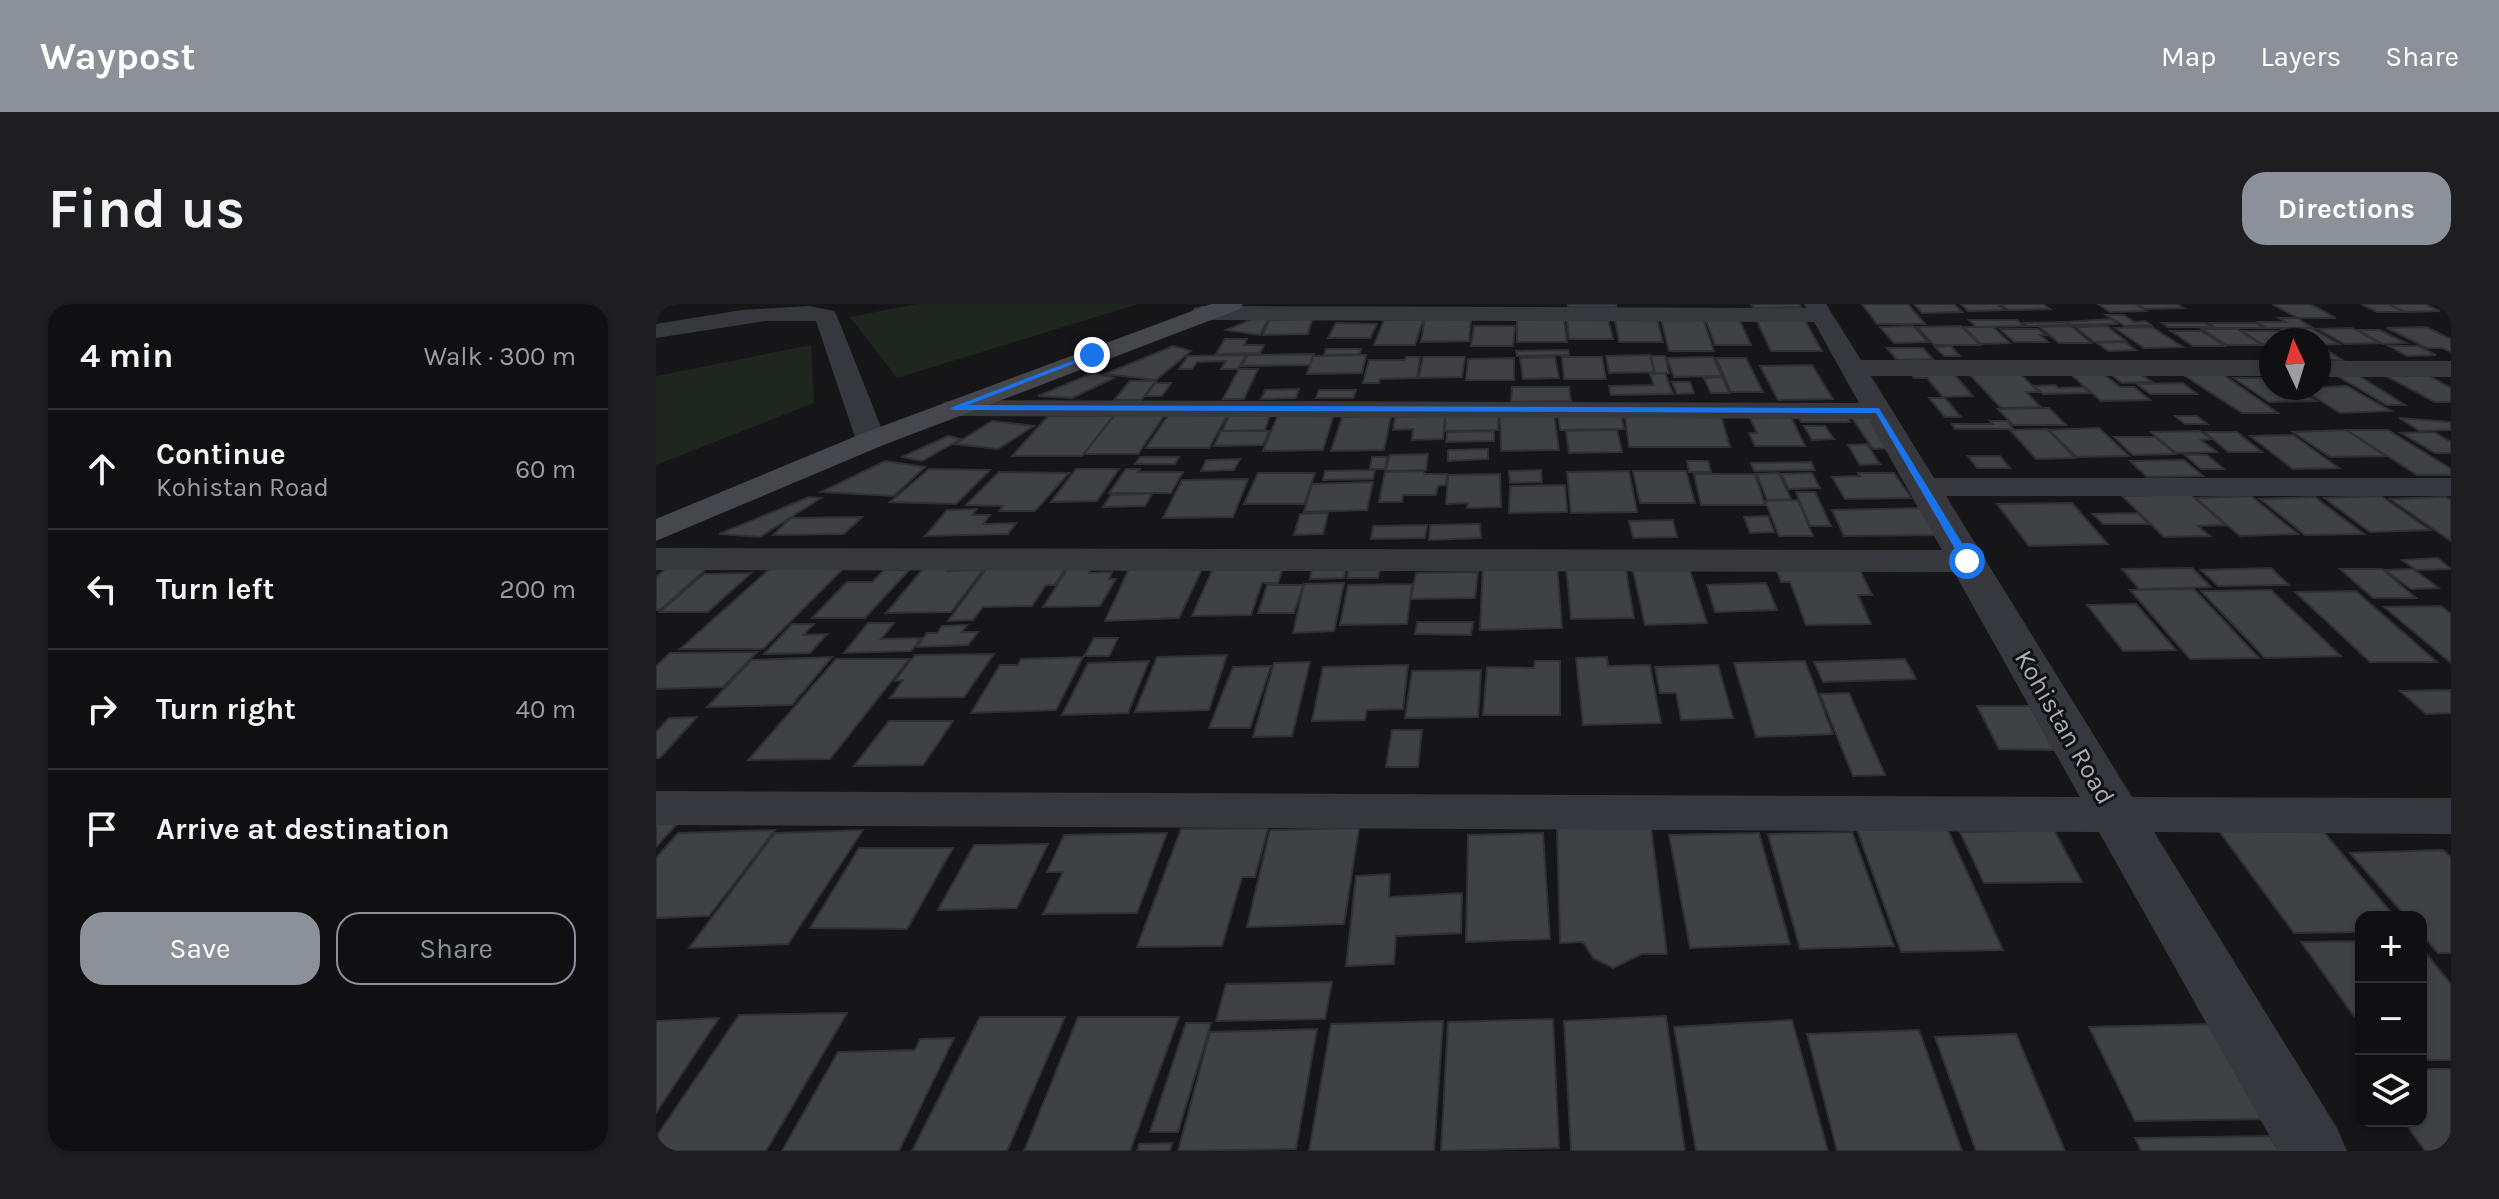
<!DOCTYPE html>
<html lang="en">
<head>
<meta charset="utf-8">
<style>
	body { margin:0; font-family:Karla,sans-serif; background:#1e1e20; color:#f1f3f6 }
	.controls { position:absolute; right:24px; bottom:24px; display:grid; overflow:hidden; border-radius:16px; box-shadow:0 2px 6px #0004 }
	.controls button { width:72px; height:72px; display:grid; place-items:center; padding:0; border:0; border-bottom:2px solid #303032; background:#101012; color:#f1f3f6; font:40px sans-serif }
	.compass { position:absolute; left:1603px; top:24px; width:72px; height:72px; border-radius:50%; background:#101012; box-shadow:0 2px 6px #0004; rotate:356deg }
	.stop { position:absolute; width:24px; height:24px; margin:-18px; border:6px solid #1a73e8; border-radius:50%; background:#fff }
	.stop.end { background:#1a73e8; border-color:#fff; box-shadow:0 2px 8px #0008 }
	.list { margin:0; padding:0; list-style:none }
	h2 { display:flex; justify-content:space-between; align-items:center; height:104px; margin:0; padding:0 32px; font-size:34px }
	h2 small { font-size:26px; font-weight:400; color:#9c9d9f }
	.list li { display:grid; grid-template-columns:52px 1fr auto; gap:24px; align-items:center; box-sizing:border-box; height:120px; padding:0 32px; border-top:2px solid #303032 }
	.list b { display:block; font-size:30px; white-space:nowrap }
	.list p { margin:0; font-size:26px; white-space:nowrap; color:#9c9d9f }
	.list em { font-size:26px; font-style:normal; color:#9c9d9f }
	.actions { display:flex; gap:16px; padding:24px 32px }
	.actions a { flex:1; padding:18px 0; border:2px solid #8c9099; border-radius:24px; text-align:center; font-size:28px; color:#8c9099 }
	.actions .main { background:#8c9099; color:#fff }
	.icon { flex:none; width:44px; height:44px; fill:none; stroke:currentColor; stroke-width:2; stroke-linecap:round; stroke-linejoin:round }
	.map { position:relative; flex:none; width:1795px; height:847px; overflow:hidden; border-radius:24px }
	header { display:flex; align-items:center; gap:48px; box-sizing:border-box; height:112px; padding:0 40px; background:#8c9099; color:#fff }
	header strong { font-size:38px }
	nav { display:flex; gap:44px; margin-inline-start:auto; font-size:28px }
	.intro { display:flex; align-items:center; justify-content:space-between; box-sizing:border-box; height:192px; padding:0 48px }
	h1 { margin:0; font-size:56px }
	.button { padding:20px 36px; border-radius:24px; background:#8c9099; color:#fff; font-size:28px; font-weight:700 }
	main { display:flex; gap:48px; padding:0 48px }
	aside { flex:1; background:#101012; border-radius:24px; box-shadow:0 2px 6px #0004 }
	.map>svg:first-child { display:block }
</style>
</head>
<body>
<header>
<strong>Waypost</strong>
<nav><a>Map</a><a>Layers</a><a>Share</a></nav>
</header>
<div class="intro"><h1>Find us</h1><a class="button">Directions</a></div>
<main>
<aside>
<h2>4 min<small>Walk · 300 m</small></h2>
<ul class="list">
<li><svg class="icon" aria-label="ahead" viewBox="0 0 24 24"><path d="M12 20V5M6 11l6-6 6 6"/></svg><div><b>Continue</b><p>Kohistan Road</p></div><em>60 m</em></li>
<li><svg class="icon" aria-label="left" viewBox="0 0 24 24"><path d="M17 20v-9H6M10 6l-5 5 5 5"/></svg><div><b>Turn left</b></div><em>200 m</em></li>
<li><svg class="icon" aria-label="right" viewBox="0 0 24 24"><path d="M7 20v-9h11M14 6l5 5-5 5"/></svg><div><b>Turn right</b></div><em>40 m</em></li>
<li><svg class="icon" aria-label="arrive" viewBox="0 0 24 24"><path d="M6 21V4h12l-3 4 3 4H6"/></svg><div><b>Arrive at destination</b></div></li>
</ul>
<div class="actions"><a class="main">Save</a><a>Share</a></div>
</aside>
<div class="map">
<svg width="1795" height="847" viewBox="0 0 1795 847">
	<rect width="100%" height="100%" fill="#161618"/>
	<!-- green -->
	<path fill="#1e261f" d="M260 0H482L241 74 194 13Z
		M155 41 158 99 0 161V72Z"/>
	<!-- building -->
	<path fill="#404145" stroke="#303034" stroke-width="2" d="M912 0H960V3H912Z
		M1095 0H1143L1145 3 1098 4Z
		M1206 0H1252L1269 20H1221Z
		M1258 0H1298L1306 8 1266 9Z
		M1305 0H1341L1348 6 1312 7Z
		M1344 0H1387L1394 5 1352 6Z
		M1442 0H1479L1490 7 1454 8Z
		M1481 0H1521L1528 4 1489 5Z
		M1616 0H1654L1680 14H1642Z
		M1705 0H1732L1748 8H1721Z
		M1733 0H1769L1784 7 1749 8Z
		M1450 11H1468L1478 18 1489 17 1495 21 1469 22Z
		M599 14H613L604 31 570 26Z
		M769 14H815L813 37 765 38Z
		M1623 14H1641L1657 24H1610L1602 18H1630Z
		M656 15 652 30 607 31 613 16Z
		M908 15 911 38H861V16Z
		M952 15 957 35H913L911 16Z
		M1001 15 1007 38H963L959 16Z
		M1005 15H1047L1058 47H1013Z
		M1083 15 1095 41H1059L1050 16Z
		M1100 15H1148L1166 47H1115Z
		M1455 15 1461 20 1414 21 1410 18Z
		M728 16H767L759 41H718Z
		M1313 16H1361L1368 22 1320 23Z
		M1409 18 1413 21 1371 22 1368 19Z
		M680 19 721 20 714 34H672Z
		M1506 19H1548L1555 23H1512Z
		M1553 19H1600L1608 24H1560Z
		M818 22H859L857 42H815Z
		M1257 22 1272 38 1238 39 1224 23Z
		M1305 22 1324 41H1278L1261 23Z
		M1415 22 1435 39H1403L1384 23Z
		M1451 22 1470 37 1438 38 1420 23Z
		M1308 23H1337L1354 39 1325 40Z
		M1496 23 1527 43 1488 44 1459 24Z
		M1770 23 1795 35V48L1786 44H1771L1731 24Z
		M1623 24H1655L1683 40 1663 41V36H1643Z
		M1696 24 1723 39 1689 40 1662 25Z
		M1344 25H1382L1390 31H1384L1392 38H1358Z
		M1546 25H1581L1606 41H1570Z
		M1702 26H1724L1750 39 1727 40Z
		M1515 27H1545L1568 42H1537Z
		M1586 27H1622L1637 36H1615V40H1606Z
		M569 35H591L588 41H608L604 49 560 50Z
		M1469 38 1480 46 1452 47 1441 39Z
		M517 42 535 47 500 76 449 70Z
		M1295 42 1304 52H1288L1279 43Z
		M1733 42H1762L1780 51 1751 52Z
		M1231 44H1267L1277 55 1241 56Z
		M670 45H705L704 50 668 51Z
		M912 46 913 51 861 52 860 47Z
		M1663 46H1671L1686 56H1663V50H1666Z
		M658 50 654 61 586 62 592 51Z
		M590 51 582 65H565L570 57 541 58 536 65H523L532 52Z
		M710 51 706 69 651 70 657 52Z
		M994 51 998 68 953 69 950 52Z
		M995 52H1009L1013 69H999Z
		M750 53H764L761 74 724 75 723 79H707L713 56H749Z
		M767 53H809L806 73 763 74Z
		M899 53 903 74 867 75 864 54Z
		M906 53H946L950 75H908Z
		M1057 53 1066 72 1018 73 1011 54Z
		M858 54V76H810L812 55Z
		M1060 54H1090L1107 88H1075Z
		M1156 61 1177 95 1122 96 1104 62Z
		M583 65H602L588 95H567Z
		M1361 67 1383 88H1370L1385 103 1345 104 1311 68Z
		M1296 68 1317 92 1287 93 1271 74H1258L1254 69Z
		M437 69 458 74 416 94 382 92Z
		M1009 69 1017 90 955 91 953 82 998 81 994 70Z
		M1413 69H1446L1464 83H1478L1494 96 1445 97Z
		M1483 69 1496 78 1466 79 1454 70Z
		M1565 69 1622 109H1586L1526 70Z
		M1724 69H1768L1795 84V98H1779Z
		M1678 70H1700L1749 101H1731Z
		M1066 73 1073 89H1055L1048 74Z
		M1578 74H1615V84H1639L1660 97 1613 98Z
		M474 77H500L485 96H458Z
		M1016 78H1034L1038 89 1021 90Z
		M499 79H515L506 92H490Z
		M1527 79 1541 90H1494L1481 80Z
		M1399 81 1402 84 1427 83 1433 89 1387 90 1378 82Z
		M1691 82 1735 107 1684 109 1645 84Z
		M856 83H913L915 97 855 98Z
		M643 85 640 94 605 95 609 86Z
		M663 86H700L697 94H660Z
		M1273 94H1289L1305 113H1289Z
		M1393 104 1410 121H1357L1342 105Z
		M510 109 482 150H428L460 110Z
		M513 110H572L553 144H490Z
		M678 110 667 146 607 147 622 111Z
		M842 110V126L789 127 790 111Z
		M898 110 903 146 845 147 844 111Z
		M965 110 968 125 904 126 902 111Z
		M614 111 609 126 566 127 573 112Z
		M392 112H457L426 152H356Z
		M735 112 728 146 675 147 686 113Z
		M789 112 787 135 756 136 757 125 737 126 739 113Z
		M969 112H1065L1074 143H973Z
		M1142 112H1190L1194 118H1145Z
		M1519 112H1541L1551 120H1529Z
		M1135 113 1149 142H1099L1093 129H1101L1094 114Z
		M1217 113 1239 144 1217 145 1196 114Z
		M1743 114 1795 118V126L1764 127Z
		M336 117 378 122 342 145 299 140Z
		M1334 117H1351L1357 125H1299L1296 120H1337Z
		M1148 122H1169L1178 135 1156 136Z
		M1443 124 1473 152 1421 153 1393 126Z
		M1391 125 1419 154 1380 155 1354 126Z
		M961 126 966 148 913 149 910 127Z
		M1690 126 1729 152 1674 153 1637 128Z
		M1691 126H1732L1795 165V171H1761Z
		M565 127H613L607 141 558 142Z
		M838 127V137L790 138 791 128Z
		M1544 127 1555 135 1545 136 1561 148 1520 149 1495 128Z
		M1549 128H1581L1606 148H1572Z
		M1778 128 1795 138V149H1779L1745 129Z
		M1637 131 1683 164 1637 165 1594 132Z
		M292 132 305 135 266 157 246 153Z
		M1458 133H1499L1519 150 1477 151Z
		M1211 140 1224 160 1204 161 1192 141Z
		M832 145V155L792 157V146Z
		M772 150 770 166 730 167 734 151Z
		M1529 151H1551L1568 165H1545Z
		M1312 152H1344L1354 164H1321Z
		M484 153H523L519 160H479Z
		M716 153H731L729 165H714Z
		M584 155 578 166 545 167 550 156Z
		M1528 156 1547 172 1491 173 1474 157Z
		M229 157 269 163 238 192 165 188Z
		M1031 157H1052L1055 168H1033Z
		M1155 158 1159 166 1098 167 1095 159Z
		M273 165 334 166 300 200 234 198Z
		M420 165H463L441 197 395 198Z
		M470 165H484L482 168H527L515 189H453Z
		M719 166 717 175 667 176 669 167Z
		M885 166 886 178 854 179 853 167Z
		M768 167V170H791L790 181 782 182 780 191H747L746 198H723L729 168Z
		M973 167 981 208 915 209 911 168Z
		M977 167H1030L1039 199H984Z
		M343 168 413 169 379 207H343L347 202 310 201Z
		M602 169H659L648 200H588Z
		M1123 169 1135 195 1111 196 1101 170Z
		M1156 169 1164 184 1133 185 1125 170Z
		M1202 169H1238L1255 194 1189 195 1176 173 1204 172Z
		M844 170 845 203 811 204 812 199 790 200 792 171Z
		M1038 170H1099L1109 201H1045Z
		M592 175 577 213 507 214 526 176Z
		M717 178 711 206 648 208 656 180Z
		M909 181 911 208 853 209 854 182Z
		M1140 188H1159L1175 222H1154Z
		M496 190 489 202 447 203 455 191Z
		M1534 190 1569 221 1542 222 1554 232 1508 233 1466 192Z
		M1595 192 1642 230 1584 232 1540 194Z
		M1725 192 1774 226 1714 228 1668 194Z
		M153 193 165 194 104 233 63 230Z
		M1659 193 1708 230 1649 231 1604 195Z
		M1790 193 1795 196V237L1734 195Z
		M1142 196 1157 232H1123L1109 197Z
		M1416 199 1452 240 1373 242 1341 200Z
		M1268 204 1285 231 1188 232 1176 206Z
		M321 205 316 211H334L327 220 360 219 352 230 269 232 291 206Z
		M672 209 667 230 638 231 644 210Z
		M1482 209 1492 220H1447L1437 210Z
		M1112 212 1118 228 1094 229 1088 213Z
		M206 213 188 230 117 231 135 214Z
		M1017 216 1021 233 977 234 973 217Z
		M824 220 825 234 773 236 774 221Z
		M771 221 769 234 715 235 717 222Z
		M1782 254 1795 265 1761 266 1746 256Z
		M59 257 4 306H0V273L18 258Z
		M194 258 107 345H24L120 259Z
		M476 258 549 259 523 314 449 317Z
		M298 259 292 267 327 266 295 308 230 309 271 260Z
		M413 259 399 281H390L376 302 327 303 317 316 292 317 334 260Z
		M691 259 688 274 654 275 657 260Z
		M725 259 722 274H691L694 260Z
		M901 259 906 324 824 326 827 260Z
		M628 260 622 279H606L595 311 536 312 558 262Z
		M969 260 978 314 915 315 910 262Z
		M1032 260 1051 319 989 321 976 262Z
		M1201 260 1216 291H1202L1215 320 1150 321 1134 278H1125L1119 261Z
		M414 261H437L433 269 456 268 453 275H460L444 302 387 303Z
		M1536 264 1555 283 1483 285 1466 265Z
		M1615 264 1633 281 1562 282 1545 266Z
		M1684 265H1726L1760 294H1717Z
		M1757 265 1783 284 1755 285 1729 266Z
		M228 266H253L209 314H156L191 278H216Z
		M822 268 819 294 755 295 760 269Z
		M95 269 52 308H4L48 270Z
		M688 279 678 327 637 329 648 280Z
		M1110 279 1121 306 1059 308 1051 281Z
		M756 280 751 320 684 321 692 281Z
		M611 281H647L638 309H602Z
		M1538 285 1603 354 1534 355 1474 286Z
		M1615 286 1685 352 1609 354 1545 287Z
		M1700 287 1781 358H1714L1639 288Z
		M1480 300 1520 346 1467 347 1431 301Z
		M1785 302 1795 310V359L1728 303Z
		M761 318H817L815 331 759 330Z
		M212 319H238L225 335 265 334 255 347 188 349Z
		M136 320H158L147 331 171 330 154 349 108 350Z
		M311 321 306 328H322L312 341 261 343 271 329H281L286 322Z
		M438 334H462L453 352H428Z
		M101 348 67 383 0 385V362L14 349Z
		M338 350 308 393 234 394 247 376 239 377 259 351Z
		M571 351 553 406 479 408 501 353Z
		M176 353 136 401 51 403 96 356Z
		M427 353 400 406 315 409 344 361H362L365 355Z
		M951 353 952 362 994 361 1005 419 927 421 920 354Z
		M180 355H253L174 455 92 456Z
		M1249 355 1260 375 1167 378 1158 358Z
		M493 357 472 409 406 411 432 359Z
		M879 357H904V411H827L831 363 878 364Z
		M1149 357 1177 430 1100 433 1078 359Z
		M654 358 636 432 597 433 618 359Z
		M752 361 747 405 711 406 709 416 656 417 667 363Z
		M1062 361 1077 414 1025 416 1020 389H1004L999 363Z
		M615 362 594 424H553L577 363Z
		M825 366 822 413 749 414 756 367Z
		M1795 386V409L1770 410 1744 387Z
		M1193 389 1229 471 1197 472 1164 390Z
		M1321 402H1374L1398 446 1343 445Z
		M41 413 4 454H0V428L13 414Z
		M233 417H297L267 461 198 462Z
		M736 426H766L762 463H730Z
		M1288 518 1347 646 1245 648 1199 520Z
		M0 519H22L0 543Z
		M1662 521 1739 613H1705V628L1638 629 1560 523Z
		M995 523 1011 650H986L957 664 937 654 927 638 904 639 901 524Z
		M612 524 599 573H586L566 642 481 643 525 525Z
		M703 524 688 620 591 623 614 526Z
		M119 526 53 612 0 614V554L22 529Z
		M207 526 132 640 33 644 119 529Z
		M1398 526 1426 578 1328 579 1304 528Z
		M1196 528 1238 642 1144 645 1112 530Z
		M511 529 481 609 387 610 407 568H391L408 531Z
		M887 529 894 635 810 638 812 531Z
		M1103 529 1134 640 1034 644 1013 531Z
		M392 540 361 604 282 606 318 541Z
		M203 544H297L251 625 154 624Z
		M1787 546 1795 553V649H1782L1765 630V613H1750L1694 549Z
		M734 570 733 593 806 589 805 629 740 632 738 660 690 662 700 572Z
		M1705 637V722L1645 638Z
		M1765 643 1795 680V756H1765Z
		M676 678 669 715 560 717 570 680Z
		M191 709 110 847H0V833L83 711Z
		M1010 712 1029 847H915L908 717Z
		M324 713H409L351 847H256Z
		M422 713H523L474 847H368Z
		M63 714 0 809V717Z
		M897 715 903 844 785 847 792 718Z
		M1136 716 1172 847H1040L1018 723Z
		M787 717 778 847H653L675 720Z
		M530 719H555L522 828H494Z
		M1557 720 1614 815 1479 817 1433 723Z
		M661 725 640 845 522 847 554 728Z
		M1263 726 1306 847H1181L1151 730Z
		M1360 730 1409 847H1320L1279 733Z
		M298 734 243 847H126L182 748 259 746 264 735Z
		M1765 765H1795V847H1769L1748 817H1765Z
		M1614 832 1623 847H1485L1479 834Z
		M516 839 514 847H481L483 840Z"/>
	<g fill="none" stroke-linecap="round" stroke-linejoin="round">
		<!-- minor -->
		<path fill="#37383d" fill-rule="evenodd" d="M1148 0H1170L1205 56H1615V72H1215L1278 174H1795V192H1290L1476 493 1795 494V530L1498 528 1681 824 1691 847H1622L1443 528 0 521V487L1424 493 1298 268 0 266V244L1286 246 1212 115 298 112 288 110 284 104 288 98 298 96 1203 99 1158 18 546 16 538 14 535 9 538 4 546 2 1150 4Z
			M153 2 178 7 181 12 230 136 225 142 215 145 205 142 200 136 160 17H110L0 34V20L86 6Z
			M1663 57H1795V73H1663Z"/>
		<!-- secondary -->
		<path fill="#45474d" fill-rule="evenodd" d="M555 0H587L584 5 225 142 0 237V215L205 130Z"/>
	</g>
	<!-- route -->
	<path fill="#1a73e8" d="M434 50 440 51 312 101 1223 104 1317 257 1311 260 1306 257 1220 109 298 106 294 104Z"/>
	<g text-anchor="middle" stroke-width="6" stroke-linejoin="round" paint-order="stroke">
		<!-- street labels -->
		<g font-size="26" fill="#a8adb8" stroke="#111113">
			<text transform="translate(1409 423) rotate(60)" y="9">Kohistan Road</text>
		</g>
	</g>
</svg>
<div class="controls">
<button>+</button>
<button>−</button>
<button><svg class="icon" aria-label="layers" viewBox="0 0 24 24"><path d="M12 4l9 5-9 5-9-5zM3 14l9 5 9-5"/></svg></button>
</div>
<svg class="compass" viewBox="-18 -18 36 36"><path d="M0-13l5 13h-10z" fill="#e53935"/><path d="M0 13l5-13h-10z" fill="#9c9d9f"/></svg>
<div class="stop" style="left:1311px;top:257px"></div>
<div class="stop end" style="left:436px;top:51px"></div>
</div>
</main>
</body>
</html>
